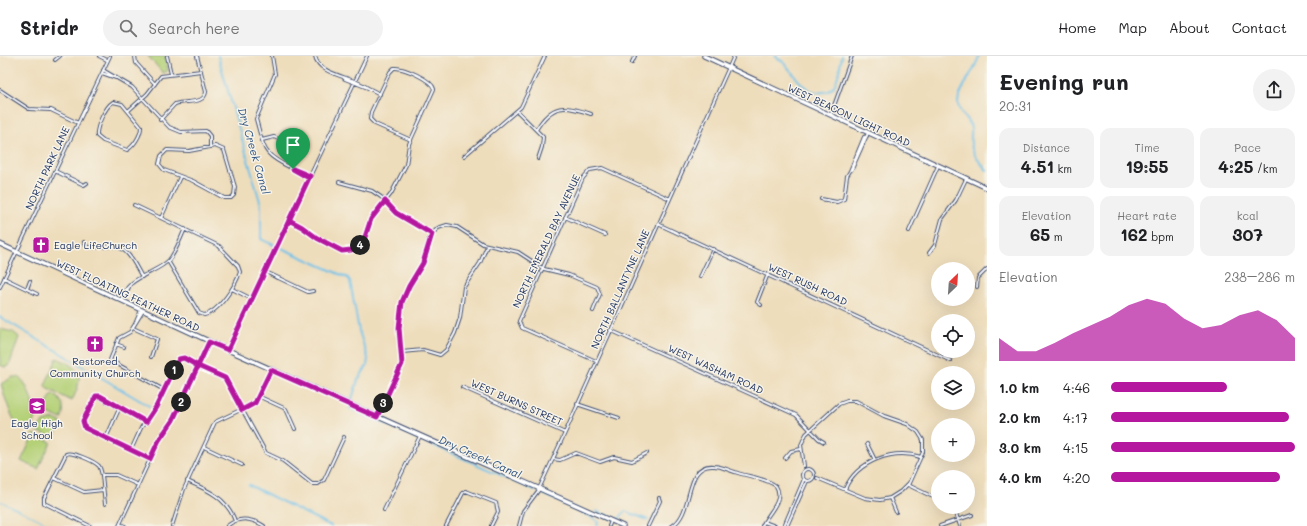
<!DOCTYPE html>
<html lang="en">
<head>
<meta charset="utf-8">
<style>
	body { margin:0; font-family:Mali,sans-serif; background:#f2f2f2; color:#202124; height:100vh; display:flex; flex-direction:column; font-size:15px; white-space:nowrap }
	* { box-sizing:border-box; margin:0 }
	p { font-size:13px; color:#757577 }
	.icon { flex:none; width:22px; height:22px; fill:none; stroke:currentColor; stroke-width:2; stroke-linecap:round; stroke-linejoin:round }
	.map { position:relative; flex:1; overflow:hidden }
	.side { display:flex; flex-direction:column; background:#fff; width:320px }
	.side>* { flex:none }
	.needle { width:26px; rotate:25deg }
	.fabs { position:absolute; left:931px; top:206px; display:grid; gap:8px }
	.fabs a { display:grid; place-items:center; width:44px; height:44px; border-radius:50%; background:#fff; box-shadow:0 4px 16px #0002; font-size:20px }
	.pin { position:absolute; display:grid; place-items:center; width:34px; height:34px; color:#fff; margin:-41px -17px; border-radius:50% 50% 50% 0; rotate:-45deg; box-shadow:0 0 4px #0007 }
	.pin .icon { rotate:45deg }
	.km { position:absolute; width:20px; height:20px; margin:-10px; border-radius:50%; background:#222; color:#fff; font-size:11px; line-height:20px; text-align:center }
	.round { display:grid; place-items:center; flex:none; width:42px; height:42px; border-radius:21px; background:#f2f2f2 }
	.head { display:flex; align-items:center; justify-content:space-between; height:68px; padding:0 12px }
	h1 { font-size:22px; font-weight:700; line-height:30px }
	.metrics { display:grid; grid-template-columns:repeat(3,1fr); gap:6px; height:68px; padding:4px 12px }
	.metrics div { display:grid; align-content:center; border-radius:10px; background:#f2f2f2; text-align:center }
	.metrics b { font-size:17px; font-weight:700 }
	.metrics small { font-size:11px; font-weight:400 }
	.metrics p { font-size:11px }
	.chart { height:112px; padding:8px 12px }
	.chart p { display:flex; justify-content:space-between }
	.chart svg { width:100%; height:72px; margin-top:4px; fill:#b5179e; opacity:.7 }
	ul { padding:0 12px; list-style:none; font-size:13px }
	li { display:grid; grid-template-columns:64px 48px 1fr; align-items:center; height:30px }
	li i { height:10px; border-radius:5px; background:#b5179e }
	header { display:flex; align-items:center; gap:24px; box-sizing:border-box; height:56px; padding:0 20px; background:#fff; border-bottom:1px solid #e0e0e0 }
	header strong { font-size:19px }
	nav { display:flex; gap:22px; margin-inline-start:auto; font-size:14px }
	.search { width:280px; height:36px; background:#f2f2f2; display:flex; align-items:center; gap:10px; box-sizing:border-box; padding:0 14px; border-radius:22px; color:#757577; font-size:15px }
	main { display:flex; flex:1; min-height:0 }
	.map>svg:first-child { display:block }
</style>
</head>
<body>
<header>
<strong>Stridr</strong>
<div class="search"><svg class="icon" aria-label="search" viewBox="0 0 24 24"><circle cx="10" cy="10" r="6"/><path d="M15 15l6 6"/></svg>Search here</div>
<nav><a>Home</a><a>Map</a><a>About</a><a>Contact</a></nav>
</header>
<main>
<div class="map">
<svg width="987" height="470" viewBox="0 0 987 470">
	<rect width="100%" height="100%" fill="#f7f3e8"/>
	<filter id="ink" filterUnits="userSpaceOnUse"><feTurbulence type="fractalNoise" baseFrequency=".025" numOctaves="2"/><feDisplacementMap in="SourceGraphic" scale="8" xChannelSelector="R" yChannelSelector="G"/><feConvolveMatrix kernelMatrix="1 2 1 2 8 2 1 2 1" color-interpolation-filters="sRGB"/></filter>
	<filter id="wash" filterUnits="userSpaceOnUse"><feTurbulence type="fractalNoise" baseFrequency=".012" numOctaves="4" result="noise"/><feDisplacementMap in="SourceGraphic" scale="16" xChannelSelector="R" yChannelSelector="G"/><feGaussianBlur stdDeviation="0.9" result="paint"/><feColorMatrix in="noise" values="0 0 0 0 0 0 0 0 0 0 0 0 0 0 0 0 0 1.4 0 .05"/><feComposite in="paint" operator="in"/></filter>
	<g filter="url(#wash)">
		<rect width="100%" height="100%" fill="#edb"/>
		<path fill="#b5d178" stroke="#68806b" d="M148 0H165L168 15 163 17Z
			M0 273 13 276 19 281 9 310 5 311 0 309Z
			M57 302C83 313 83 321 72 345L46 332 45 329Z
			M13 321C17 321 19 321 22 324 28 329 37 358 34 365 16 391 5 339 1 328Z
			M52 338C63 343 66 353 61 363L44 355Z
			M54 363 61 366 54 382 36 375 43 366Z
			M34 378 51 386 38 413 21 405Z"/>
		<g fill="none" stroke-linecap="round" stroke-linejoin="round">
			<path stroke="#6cc0e8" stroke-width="1" d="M0 445 53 470"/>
			<path stroke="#6cc0e8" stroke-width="2" d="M218 0 261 149V183L274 189
				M775 0C793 9 800 40 824 36 828 36 832 33 834 30 839 22 840 9 842 0
				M979 0C976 13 957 36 958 48 959 59 969 62 971 72 972 77 970 83 971 88 972 98 980 107 987 114
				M279 191 348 222 350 225 359 275 368 302 367 310 358 324 351 346
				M0 261 149 350
				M350 351V352L417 382
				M419 383 535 434
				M249 429 331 470
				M540 436 592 461 598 466 597 470
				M596 455 615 463H619L625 455 648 464"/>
		</g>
	</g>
	<g filter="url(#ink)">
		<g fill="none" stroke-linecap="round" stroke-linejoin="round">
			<g stroke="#3b496c" stroke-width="4">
				<path id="minor" d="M99 0 107 4
					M135 0 136 7 155 28
					M167 0 171 18
					M272 0 275 18 256 63C265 95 262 98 293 113
					M315 0C319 20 353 20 368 32L345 23 343 21
					M55 4 60 0
					M632 6 635 0
					M103 14 132 31 169 71 181 76 206 75 210 80V91
					M102 17 116 22
					M368 32 380 38
					M0 34 29 53 51 54 78 67
					M113 46 122 48 141 71C141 79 134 90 127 94L103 85 97 80C96 71 105 51 113 46Z
					M128 55 147 38 161 20 201 15
					M517 55 543 81 542 91 538 103
					M831 58 852 0
					M160 64 175 48C186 44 204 49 206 36L197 0
					M536 74C552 47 565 49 591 58
					M867 80 864 81 850 115 852 113 868 77
					M262 84 274 81 296 91
					M296.5 92a2.5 2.5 0 1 1 5 0a2.5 2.5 0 1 1-5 0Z
					M215 90 224 94 235 131 234 139 231 142H224L193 125 164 114 159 108 161 100 167 94 189 95Z
					M464 100 521 51 545 0
					M55 115 84 129 87 127
					M309 122 293 113 310 119
					M339 126 372 135 381 141 396 157 432 178
					M821 143 837 146 844 143 847 120 850 115
					M134 149 219 190 238 210 240 216C236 229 218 257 204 259L199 257 168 205
					M565 161 605 179
					M161 162 180 121
					M289 164 302 171 317 182 343 195 351 194 359 190 365 181 371 163 391 138 406 109 409 88 434 33C432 24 403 11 394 12L390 16 371 56 370 63 375 68 411 84
					M658 168 951 305
					M909 175 938 110
					M84 186 87 191C96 192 104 190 113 190 128 191 135 209 142 221
					M929 197 935 189 942 163 956 144 966 123
					M700 221 713 193
					M4 222 37 238
					M277 222 268 217 308 236 313 235
					M0 231 110 0
					M129 231 122 245C124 221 156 218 169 204 176 196 180 183 185 173
					M977 231 978 222 987 213
					M27 233 30 225
					M232 233 252 243
					M761 249 757 246 768 218
					M141 254 135 268 143 255
					M135 268 130 276 119 282 110 304 164 334
					M133 272 157 283 151 301
					M610 274 796 359 819 383 824 386
					M116 288 124 291
					M228 293 367 0
					M402 296 423 294 440 299 446 294 455 277 460 262 464 231 480 207 487 190
					M596 305 522 272 519 265 583 122 590 114 602 112 670 143
					M462 331 565 377
					M258 340 286 353 295 373
					M577 348 619 362
					M378 360 402 308 399 272 404 241 423 207 430 180 438 172 447 169 457 171 483 188 518 196 544 213 569 219 597 231 600 238 593 255
					M146 366 97 340 94 342 83 366 86 373 150 403
					M106 382 120 351
					M867 388 875 404
					M204 391 242 409
					M131 394 141 372 156 351 178 304 182 302 226 324 266 397 283 405 312 428H318L324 424 344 381
					M785 402 791 395 801 393
					M553 403 560 404 576 397 600 406 614 401 632 405 647 397
					M804 410 801 389 806 378 839 348 847 345H856L884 360 907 368 918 376 923 384V396L909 427 901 435 890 442 880 444 865 442 817 422
					M802 419a6 6 0 1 1 12 0a6 6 0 1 1-12 0Z
					M102 419 105 448
					M54 422 84 436 103 434
					M187 425C208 434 227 442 235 465
					M908 429 931 440 938 441
					M845 433C857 405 893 392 921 401
					M890 442 896 456
					M954 451 960 470
					M384 454 420 380
					M764 466 775 470
					M120 468 125 470
					M90 470 44 447V442L66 398C71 395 94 405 99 410 101 413 101 416 102 419H116L138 429
					M119 470 159 384 173 364 209 286
					M172 470 184 433 215 366 255 347 271 314
					M227 470C239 460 251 462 264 470
					M446 470 463 437 466 435 496 447 498 456 491 470
					M519 470 523 455 538 435 565 377 734 0
					M609 470 611 465
					M648 470 660 445 659 442
					M672 470C695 457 683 407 714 410 721 410 728 414 735 416 748 421 764 421 776 430 785 444 767 458 762 470
					M784 470 804 423
					M787 470 807 425
					M940 470 972 459"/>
			</g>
			<g stroke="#3b496c" stroke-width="5.5">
				<path id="major" d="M704 0 987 132
					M0 188 228 294 623 470"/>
			</g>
			<use href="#minor" stroke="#fff" stroke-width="2"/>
			<use href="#major" stroke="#fff" stroke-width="3.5"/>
		</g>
	</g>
	<g fill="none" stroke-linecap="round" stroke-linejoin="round" filter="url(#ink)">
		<g stroke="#fff" stroke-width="8">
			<path id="route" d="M293 113 309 122 228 294 209 286 198 310 184 302 179 303 156 351 146 366 100 340H96L83 365 85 372 150 403 159 384 173 364 198 310 225 322 242 354 255 347 271 314 377 361 402 308 399 272 402 246 409 230 423 207 432 178 396 157 385 145 371 163 364 184 357 191 351 194 342 195 317 182 302 171 289 164 309 122 310 120 293 113"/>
		</g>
		<use href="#route" stroke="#b5179e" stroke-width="5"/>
	</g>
	<defs>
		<g id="church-square" transform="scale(0.9)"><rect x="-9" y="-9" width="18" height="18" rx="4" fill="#b5179e" stroke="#f7f3e8"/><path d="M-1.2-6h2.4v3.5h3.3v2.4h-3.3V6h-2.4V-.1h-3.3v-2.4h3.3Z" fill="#fff"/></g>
		<g id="school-square" transform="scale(0.9)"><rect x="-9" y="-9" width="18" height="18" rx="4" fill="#b5179e" stroke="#f7f3e8"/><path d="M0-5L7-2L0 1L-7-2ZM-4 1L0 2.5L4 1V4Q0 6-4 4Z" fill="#fff"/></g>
	</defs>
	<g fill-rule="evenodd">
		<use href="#church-square" x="41" y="189"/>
		<use href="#church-square" x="95" y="288"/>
		<use href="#school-square" x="37" y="350"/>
	</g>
	<g text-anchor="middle" stroke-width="3" stroke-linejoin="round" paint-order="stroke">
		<g font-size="10" fill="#1b2f5e" stroke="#f7f3e8">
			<text transform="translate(849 59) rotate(25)" y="4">WEST BEACON LIGHT ROAD</text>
			<text transform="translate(47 112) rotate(-65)" y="4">NORTH PARK LANE</text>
			<text transform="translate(546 185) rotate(-65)" y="4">NORTH EMERALD BAY AVENUE</text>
			<text transform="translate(808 228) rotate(25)" y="4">WEST RUSH ROAD</text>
			<text transform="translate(620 233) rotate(-66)" y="4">NORTH BALLANTYNE LANE</text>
			<text transform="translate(128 239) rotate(25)" y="4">WEST FLOATING FEATHER ROAD</text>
			<text transform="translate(716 313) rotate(25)" y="4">WEST WASHAM ROAD</text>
			<text transform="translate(517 346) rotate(24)" y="4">WEST BURNS STREET</text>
		</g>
		<g font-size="10" fill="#1b2f5e" stroke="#f7f3e8">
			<text x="54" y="193" text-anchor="start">Eagle LifeChurch</text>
			<text x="95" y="309">Restored<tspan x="95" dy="12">Community Church</tspan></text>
			<text x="37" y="371">Eagle High<tspan x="37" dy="12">School</tspan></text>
		</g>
		<g font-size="11" font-style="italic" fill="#2f5380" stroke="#f7f3e8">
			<text transform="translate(254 95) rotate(74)" y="4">Dry Creek Canal</text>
			<text transform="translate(480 401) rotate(24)" y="4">Dry Creek Canal</text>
		</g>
	</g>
</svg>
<div class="fabs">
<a><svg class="needle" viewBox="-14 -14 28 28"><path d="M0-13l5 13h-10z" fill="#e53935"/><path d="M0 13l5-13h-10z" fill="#757577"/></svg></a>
<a><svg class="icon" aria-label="locate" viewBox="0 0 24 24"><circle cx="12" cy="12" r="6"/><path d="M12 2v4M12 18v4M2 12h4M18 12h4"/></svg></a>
<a><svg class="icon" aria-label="layers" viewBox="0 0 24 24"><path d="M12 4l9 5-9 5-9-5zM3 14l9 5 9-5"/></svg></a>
<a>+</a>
<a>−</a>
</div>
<div class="pin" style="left:293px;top:113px;background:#1e9e55"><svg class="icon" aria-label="arrive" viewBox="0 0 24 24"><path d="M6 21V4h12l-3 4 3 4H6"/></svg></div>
<b class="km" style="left:174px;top:314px">1</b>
<b class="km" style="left:181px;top:346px">2</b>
<b class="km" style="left:383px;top:347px">3</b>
<b class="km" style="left:360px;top:189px">4</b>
</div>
<section class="side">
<div class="head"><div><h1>Evening run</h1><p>20:31</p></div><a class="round"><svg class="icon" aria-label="share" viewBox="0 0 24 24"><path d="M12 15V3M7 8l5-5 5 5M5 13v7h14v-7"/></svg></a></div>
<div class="metrics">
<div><p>Distance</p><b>4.51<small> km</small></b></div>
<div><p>Time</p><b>19:55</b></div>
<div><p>Pace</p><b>4:25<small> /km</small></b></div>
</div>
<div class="metrics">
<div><p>Elevation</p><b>65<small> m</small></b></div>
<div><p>Heart rate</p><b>162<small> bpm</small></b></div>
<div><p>kcal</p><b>307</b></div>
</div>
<div class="chart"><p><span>Elevation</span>238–286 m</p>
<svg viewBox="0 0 160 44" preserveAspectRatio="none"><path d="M0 44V30L10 38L20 38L30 33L40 27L50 22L60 17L70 10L80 6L90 9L100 18L110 24L120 22L130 16L140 13L150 19L160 30V44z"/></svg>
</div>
<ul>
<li><b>1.0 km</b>4:46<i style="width:63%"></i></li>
<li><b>2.0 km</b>4:17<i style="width:97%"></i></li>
<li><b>3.0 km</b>4:15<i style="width:100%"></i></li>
<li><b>4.0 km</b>4:20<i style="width:92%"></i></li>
</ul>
</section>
</main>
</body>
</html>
